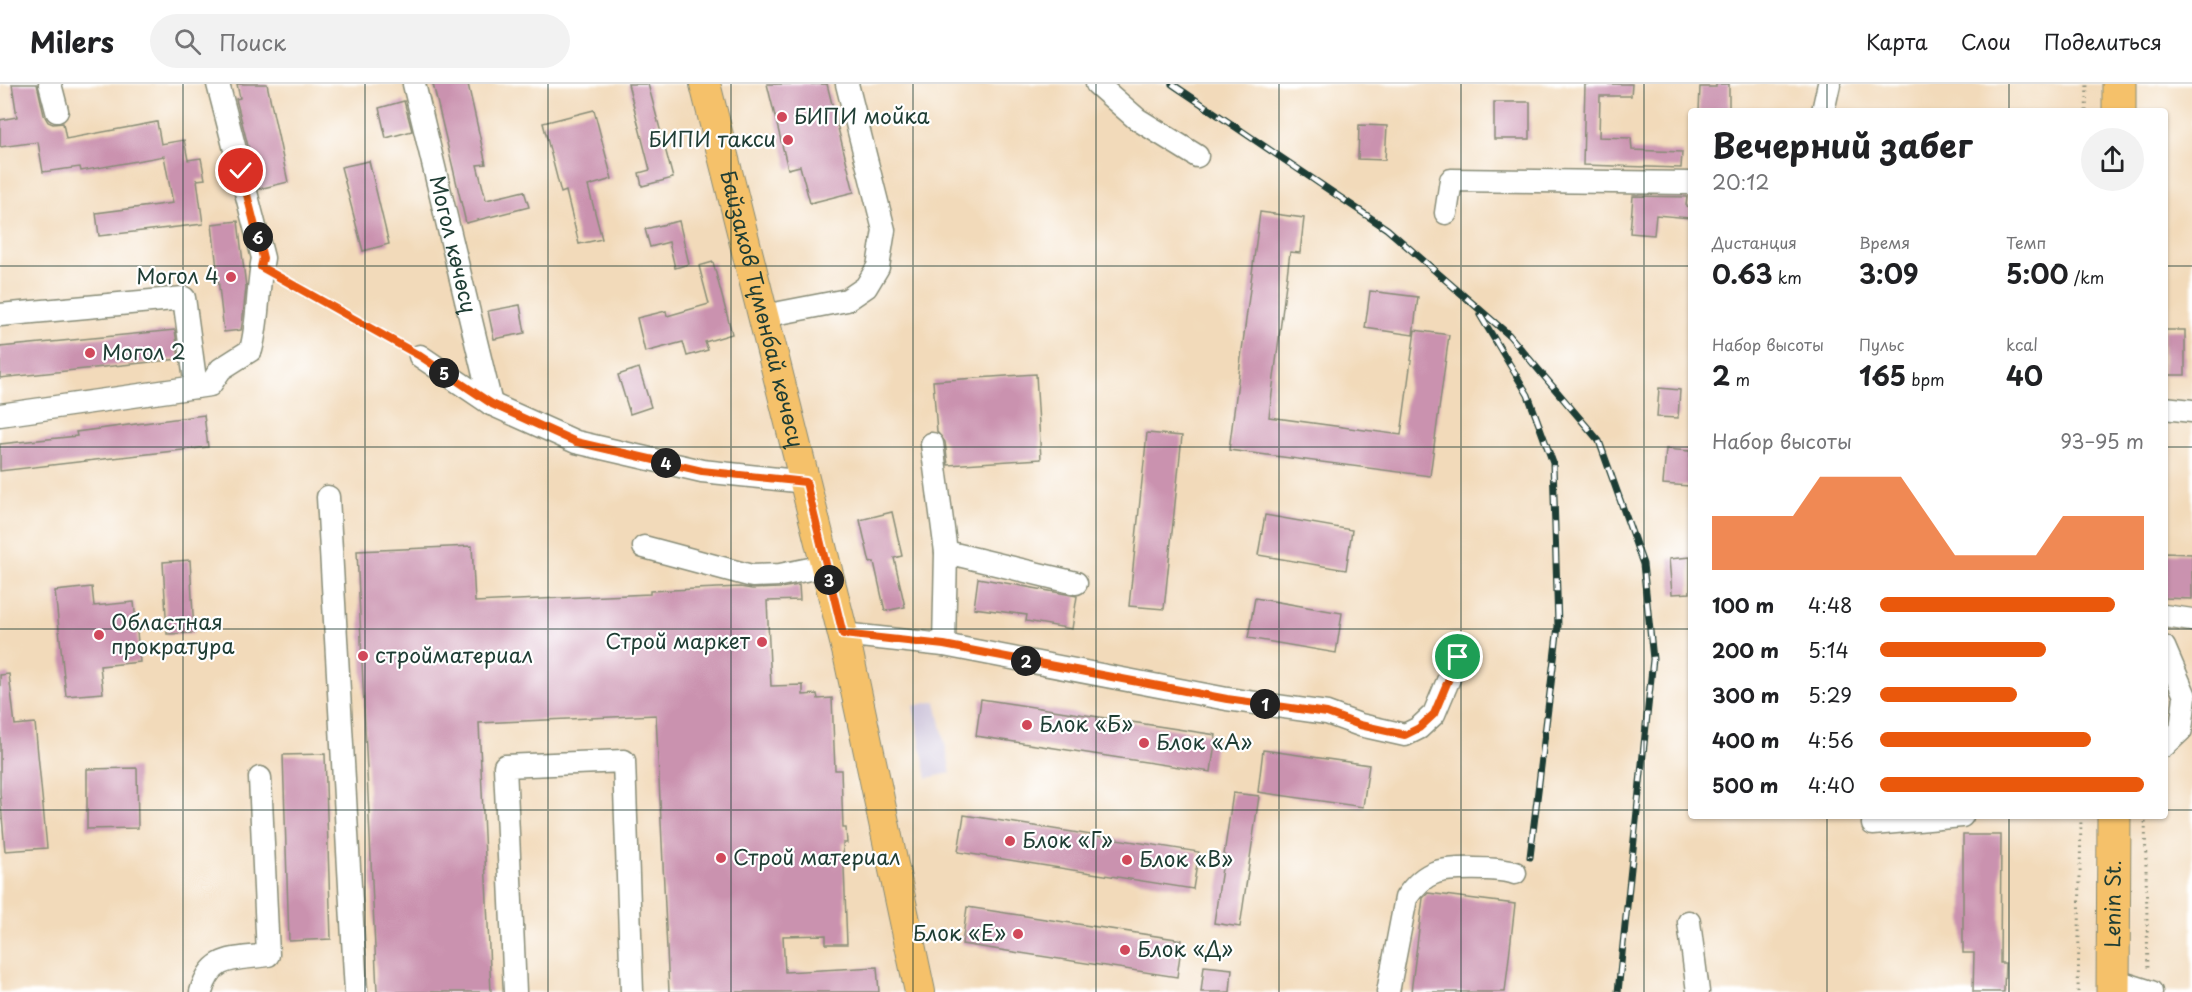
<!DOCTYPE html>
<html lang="ru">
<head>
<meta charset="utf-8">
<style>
	body { margin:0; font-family:"Playpen Sans",sans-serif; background:#f2f2f2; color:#202124; height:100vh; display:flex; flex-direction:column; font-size:22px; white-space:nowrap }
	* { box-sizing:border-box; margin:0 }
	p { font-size:20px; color:#757577 }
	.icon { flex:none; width:33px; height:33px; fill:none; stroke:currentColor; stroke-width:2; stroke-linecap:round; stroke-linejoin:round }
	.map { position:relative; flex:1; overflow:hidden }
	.side { position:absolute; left:1688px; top:24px; width:480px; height:711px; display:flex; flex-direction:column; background:#fff; border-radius:6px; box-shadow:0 2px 4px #0004 }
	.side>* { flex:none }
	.pin { position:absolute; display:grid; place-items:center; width:51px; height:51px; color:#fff; margin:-26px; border:3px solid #fff; border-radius:50%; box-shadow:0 2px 6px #0007 }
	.km { position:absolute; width:30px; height:30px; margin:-15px; border-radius:50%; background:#222; color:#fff; font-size:16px; line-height:30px; text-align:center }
	.round { display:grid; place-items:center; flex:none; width:63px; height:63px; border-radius:32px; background:#f2f2f2 }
	.head { display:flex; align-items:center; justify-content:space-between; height:102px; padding:0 24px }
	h1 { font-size:33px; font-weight:700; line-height:45px }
	.metrics { display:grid; grid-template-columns:repeat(3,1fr); gap:9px; height:102px; padding:6px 24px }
	.metrics div { display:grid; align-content:center }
	.metrics b { font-size:26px; font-weight:700 }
	.metrics small { font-size:16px; font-weight:400 }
	.metrics p { font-size:16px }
	.chart { height:168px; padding:12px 24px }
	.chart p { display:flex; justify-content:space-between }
	.chart svg { width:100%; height:108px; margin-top:6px; fill:#ea580c; opacity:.7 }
	ul { padding:0 24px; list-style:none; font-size:20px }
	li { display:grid; grid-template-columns:96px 72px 1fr; align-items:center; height:45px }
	li i { height:15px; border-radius:8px; background:#ea580c }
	header { display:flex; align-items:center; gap:36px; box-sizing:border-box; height:84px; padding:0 30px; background:#fff; border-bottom:2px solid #e0e0e0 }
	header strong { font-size:28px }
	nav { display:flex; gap:33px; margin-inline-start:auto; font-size:21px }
	.search { width:420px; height:54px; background:#f2f2f2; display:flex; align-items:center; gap:15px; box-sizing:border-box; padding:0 21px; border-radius:33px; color:#757577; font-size:22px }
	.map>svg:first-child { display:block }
</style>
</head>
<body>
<header>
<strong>Milers</strong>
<div class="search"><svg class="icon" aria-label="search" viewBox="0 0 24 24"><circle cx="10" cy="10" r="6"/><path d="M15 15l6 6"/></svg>Поиск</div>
<nav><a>Карта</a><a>Слои</a><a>Поделиться</a></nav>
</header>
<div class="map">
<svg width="2192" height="908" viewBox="0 0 2192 908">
	<rect width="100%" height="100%" fill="#fff"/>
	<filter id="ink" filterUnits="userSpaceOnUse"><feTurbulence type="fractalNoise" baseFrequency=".0167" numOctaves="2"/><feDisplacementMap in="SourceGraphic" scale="12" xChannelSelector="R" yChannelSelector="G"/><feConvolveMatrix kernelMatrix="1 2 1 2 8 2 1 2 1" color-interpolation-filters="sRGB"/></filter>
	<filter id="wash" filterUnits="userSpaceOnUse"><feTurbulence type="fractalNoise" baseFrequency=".008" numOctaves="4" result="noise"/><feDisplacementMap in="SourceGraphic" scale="24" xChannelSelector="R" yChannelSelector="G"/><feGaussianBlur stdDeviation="1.35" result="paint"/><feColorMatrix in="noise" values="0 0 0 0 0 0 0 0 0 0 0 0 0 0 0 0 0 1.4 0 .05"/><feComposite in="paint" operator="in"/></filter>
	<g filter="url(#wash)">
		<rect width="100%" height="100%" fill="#f2daba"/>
		<path fill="#c9bfd7" d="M936 617 951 689 927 694 913 622Z"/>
		<g id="blocks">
			<path fill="#ca92af" d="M12 0H37L44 31 48 38 53 40 63 39 66 55 157 38 161 60 184 56 188 76 201 74 205 95 197 96 203 140 99 152 96 129 173 119 164 72 81 87 80 83 43 88 38 58 0 63V36L17 33Z
				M237 0H267L288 98 259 105 236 15 240 14Z
				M433 0H468L486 80 477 81 486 116 524 107 529 123 466 139Z
				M628 0H648L673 94 642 102 639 89 650 86Z
				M767 0H827L854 108 810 119 800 82 788 85Z
				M1585 0H1632L1631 12H1600L1599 53 1631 54 1632 66 1682 68 1681 84 1583 81Z
				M1716 0H1729V27H1699L1700 3H1716Z
				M404 17 412 47 386 54 379 24Z
				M1494 18H1530V55H1494Z
				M594 26 612 95 588 102 602 155 579 160 566 107 561 109 543 39Z
				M1359 41 1387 42 1385 76 1358 75Z
				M369 77 389 160 363 167 341 83Z
				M1633 112 1687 113 1686 122 1690 123V134L1656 131 1654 151 1630 149Z
				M1260 128 1304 134 1300 169 1290 168 1269 333 1401 351 1415 246 1449 251 1430 392 1229 366Z
				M238 137 246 203 242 241 241 246 224 248 212 140Z
				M679 137 689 180 675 184 669 158 650 163 645 145Z
				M713 178 732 250 705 258 708 266 687 272 683 258 645 268 637 234 666 227 667 232 709 220 699 182Z
				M1370 207 1418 213 1413 251 1365 244Z
				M520 221 525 249 494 255 488 227Z
				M175 246 179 275 0 294V263Z
				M2164 246H2185V291H2164Z
				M639 284 651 323 630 330 618 291Z
				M1036 290 1041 375 948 381 945 358 937 348 933 297Z
				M1659 304 1680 306 1678 334 1657 333Z
				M204 331 208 363 0 387V360L77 352 76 348Z
				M1147 349 1182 352 1164 525 1129 522Z
				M1666 365 1690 367 1689 402 1663 400Z
				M892 428 902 472 894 474 905 523 885 527 874 478 870 479 860 436Z
				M1265 431 1352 446 1346 486 1258 471Z
				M472 462 475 518 650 510V507L740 503 752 505 780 504 799 501 800 516 767 517 771 602 803 601V611L817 610 818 615 832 614 835 686H841L843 744H846L847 759H843L847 860H826V851L783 852 785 888 877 883 879 908H669L656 631 479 639 491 908H377L357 467Z
				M2164 469 2192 470V515L2164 514Z
				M1690 473V509L1672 510 1669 475Z
				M190 476 194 549 167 550 163 478Z
				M978 494 1077 512 1072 545 1026 537 1027 531 974 524Z
				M92 503 94 522 134 518 140 578 100 582 103 609 66 612 55 507Z
				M1255 514 1342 529 1336 569 1248 554Z
				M9 590 15 641 35 639 47 764 5 767 0 709V591Z
				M981 615 1216 651 1211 688 976 652Z
				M1263 666 1369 681 1363 723 1258 708Z
				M325 670 331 855 289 857 283 671Z
				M137 684 138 744 87 745V685Z
				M1233 709 1259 712 1240 843 1214 839Z
				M964 731 1199 768 1193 805 958 768Z
				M1963 751H2001L2000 879H2005L2004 908H1973L1974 869H1963Z
				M1428 809 1515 820 1505 908H1411L1423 814Z
				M967 823 1182 856 1177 893 962 860Z
				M1204 882 1232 885 1230 908H1201Z"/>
		</g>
	</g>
	<g filter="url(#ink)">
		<use href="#blocks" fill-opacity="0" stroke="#888c77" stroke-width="1.5"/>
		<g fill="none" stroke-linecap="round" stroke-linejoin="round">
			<g stroke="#888c77" stroke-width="25">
				<g id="minor">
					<path d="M50 0 57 27"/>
					<path id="s1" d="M414 0 491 320"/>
					<path d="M1097 0 1137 35 1197 72"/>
					<path d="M1823 27 1829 0"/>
					<path d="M1446 129 1451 96 1690 99"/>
					<path d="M0 231 184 214 196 303"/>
					<path d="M764 232 847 216 866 203 878 183 884 146 847 0"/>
					<path d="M420 272 491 320 576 358 702 387 806 398"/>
					<path d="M2164 324 2192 327"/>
					<path d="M0 331 210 301 221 285 251 266C259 236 257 205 263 174L218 0"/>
					<path d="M932 360 946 468 944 561"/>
					<path d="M328 413 356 908"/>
					<path d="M644 463 752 492 780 491 825 482"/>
					<path d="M946 468 1076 499"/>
					<path d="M2164 532 2192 536"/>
					<path d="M842 550 944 561 1227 615 1327 629 1360 641 1405 651 1419 644 1434 630 1458 573"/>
					<path d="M2164 563 2185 612 2181 646 2164 662"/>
					<path d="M1873 740 1962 732"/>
					<path d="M1689 838 1698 908"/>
					<path d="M2113 896 2151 908"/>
					<path d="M201 908C212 870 233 876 268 871L260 694"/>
					<path d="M515 908 505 682 624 677 632 908"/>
					<path d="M1388 908 1406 814C1413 804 1422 793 1434 789 1449 783 1499 784 1515 789"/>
				</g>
			</g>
			<g stroke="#888c77" stroke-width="32">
				<g id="major">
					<path id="s2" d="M705 0 849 574 920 908"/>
				</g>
			</g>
			<g stroke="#888c77" stroke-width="35">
				<g id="highway">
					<path d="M2119 27V0"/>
					<path id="s3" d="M2113 908 2114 732"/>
				</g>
			</g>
			<path stroke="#888c77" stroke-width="3" stroke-dasharray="1.5 4.5" stroke-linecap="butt" d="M2086 27 2087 0
				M280 194 405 264
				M2145 732 2148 888
				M2078 908 2081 732"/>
			<use href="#minor" stroke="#fff" stroke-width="22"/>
			<use href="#major" stroke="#f5c16b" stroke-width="30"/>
			<use href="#highway" stroke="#f5c16b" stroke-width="33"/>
			<g stroke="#1f3d34" stroke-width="7">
				<path id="rail" d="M1172 0 1387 145 1509 251 1599 357 1643 480 1653 575 1618 908
					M1480 231 1528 311 1553 379 1558 542 1530 773"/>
			</g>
			<use href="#rail" stroke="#fff" stroke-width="4.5" stroke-dasharray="14" stroke-linecap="butt"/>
		</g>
	</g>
	<g fill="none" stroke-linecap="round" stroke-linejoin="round" filter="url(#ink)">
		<g stroke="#fff" stroke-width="12">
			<path id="route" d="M241 87 263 174 261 183 420 272 492 320 576 358 702 387 806 398 843 550 944 561 1227 615 1327 629 1360 641 1405 651 1419 644 1434 630 1458 573"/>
		</g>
		<use href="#route" stroke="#ea580c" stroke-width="8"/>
	</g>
	<path fill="none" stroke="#1f3d34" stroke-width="1.5" stroke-opacity="0.55" d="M183 0V908M365 0V908M548 0V908M731 0V908M913 0V908M1096 0V908M1279 0V908M1461 0V908M1644 0V908M1827 0V27M2009 0V27M0 182H1690M2164 182H2192M0 363H1690M2164 363H2192M0 545H1690M2164 545H2192M0 726H1690M2164 726H2192M1827 732V908M2009 732V908"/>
	<g fill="#d1495b" stroke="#fff" stroke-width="2">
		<circle cx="782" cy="33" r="6"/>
		<circle cx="788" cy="56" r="6"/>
		<circle cx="231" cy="193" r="6"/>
		<circle cx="90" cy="269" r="6"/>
		<circle cx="99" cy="551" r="6"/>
		<circle cx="762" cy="558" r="6"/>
		<circle cx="363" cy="572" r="6"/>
		<circle cx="1027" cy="641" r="6"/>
		<circle cx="1144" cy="659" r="6"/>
		<circle cx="1010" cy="757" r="6"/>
		<circle cx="721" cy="774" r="6"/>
		<circle cx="1127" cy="776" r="6"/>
		<circle cx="1018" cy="850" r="6"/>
		<circle cx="1125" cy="866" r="6"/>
	</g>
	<g text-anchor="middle" stroke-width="4.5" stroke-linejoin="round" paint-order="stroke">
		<g font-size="21" fill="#1f3d34" stroke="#fff" text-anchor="start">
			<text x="794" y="40">БИПИ мойка</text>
			<text x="776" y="63" text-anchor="end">БИПИ такси</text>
			<text x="219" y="200" text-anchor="end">Могол 4</text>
			<text x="102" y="276">Могол 2</text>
			<text x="111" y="546">Областная<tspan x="111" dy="24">прократура</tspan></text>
			<text x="750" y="565" text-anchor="end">Строй маркет</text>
			<text x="375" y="579">стройматериал</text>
			<text x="1039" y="648">Блок «Б»</text>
			<text x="1156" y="666">Блок «А»</text>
			<text x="1022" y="764">Блок «Г»</text>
			<text x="733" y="781">Строй материал</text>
			<text x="1139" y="783">Блок «В»</text>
			<text x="1006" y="857" text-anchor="end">Блок «Е»</text>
			<text x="1137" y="873">Блок «Д»</text>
		</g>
		<g font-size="21" fill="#1f3d34" stroke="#fff">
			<text dy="7" stroke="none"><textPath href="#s1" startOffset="165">Могол көчөсү</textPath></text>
			<text dy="7" stroke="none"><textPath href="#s2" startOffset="232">Байзаков Түмөнбай көчөсү</textPath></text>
			<text dy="7" stroke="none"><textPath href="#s3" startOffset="88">Lenin St.</textPath></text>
		</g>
	</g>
</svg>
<div class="pin" style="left:1458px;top:573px;background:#1e9e55"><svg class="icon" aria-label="arrive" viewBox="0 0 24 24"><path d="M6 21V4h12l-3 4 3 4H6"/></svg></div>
<div class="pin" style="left:241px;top:87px;background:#d93025"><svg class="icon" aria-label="check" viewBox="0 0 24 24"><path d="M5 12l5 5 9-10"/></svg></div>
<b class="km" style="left:1265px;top:620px">1</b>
<b class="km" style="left:1026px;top:577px">2</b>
<b class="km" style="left:829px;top:496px">3</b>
<b class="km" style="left:666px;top:379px">4</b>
<b class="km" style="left:444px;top:289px">5</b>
<b class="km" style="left:258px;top:153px">6</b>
<section class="side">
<div class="head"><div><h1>Вечерний забег</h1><p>20:12</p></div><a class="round"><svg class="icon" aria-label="share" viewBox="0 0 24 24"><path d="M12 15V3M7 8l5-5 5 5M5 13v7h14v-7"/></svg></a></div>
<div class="metrics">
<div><p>Дистанция</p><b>0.63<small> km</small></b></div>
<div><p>Время</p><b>3:09</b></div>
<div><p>Темп</p><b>5:00<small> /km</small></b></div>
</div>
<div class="metrics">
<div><p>Набор высоты</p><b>2<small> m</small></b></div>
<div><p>Пульс</p><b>165<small> bpm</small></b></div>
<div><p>kcal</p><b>40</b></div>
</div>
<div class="chart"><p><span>Набор высоты</span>93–95 m</p>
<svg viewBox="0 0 160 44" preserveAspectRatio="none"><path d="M0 44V22L10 22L20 22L30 22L40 6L50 6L60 6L70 6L80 22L90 38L100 38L110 38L120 38L130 22L140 22L150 22L160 22V44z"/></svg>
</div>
<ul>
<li><b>100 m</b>4:48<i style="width:89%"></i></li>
<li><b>200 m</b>5:14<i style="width:63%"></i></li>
<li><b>300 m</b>5:29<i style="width:52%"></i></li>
<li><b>400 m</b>4:56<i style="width:80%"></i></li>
<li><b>500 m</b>4:40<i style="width:100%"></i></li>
</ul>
</section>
</div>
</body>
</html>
